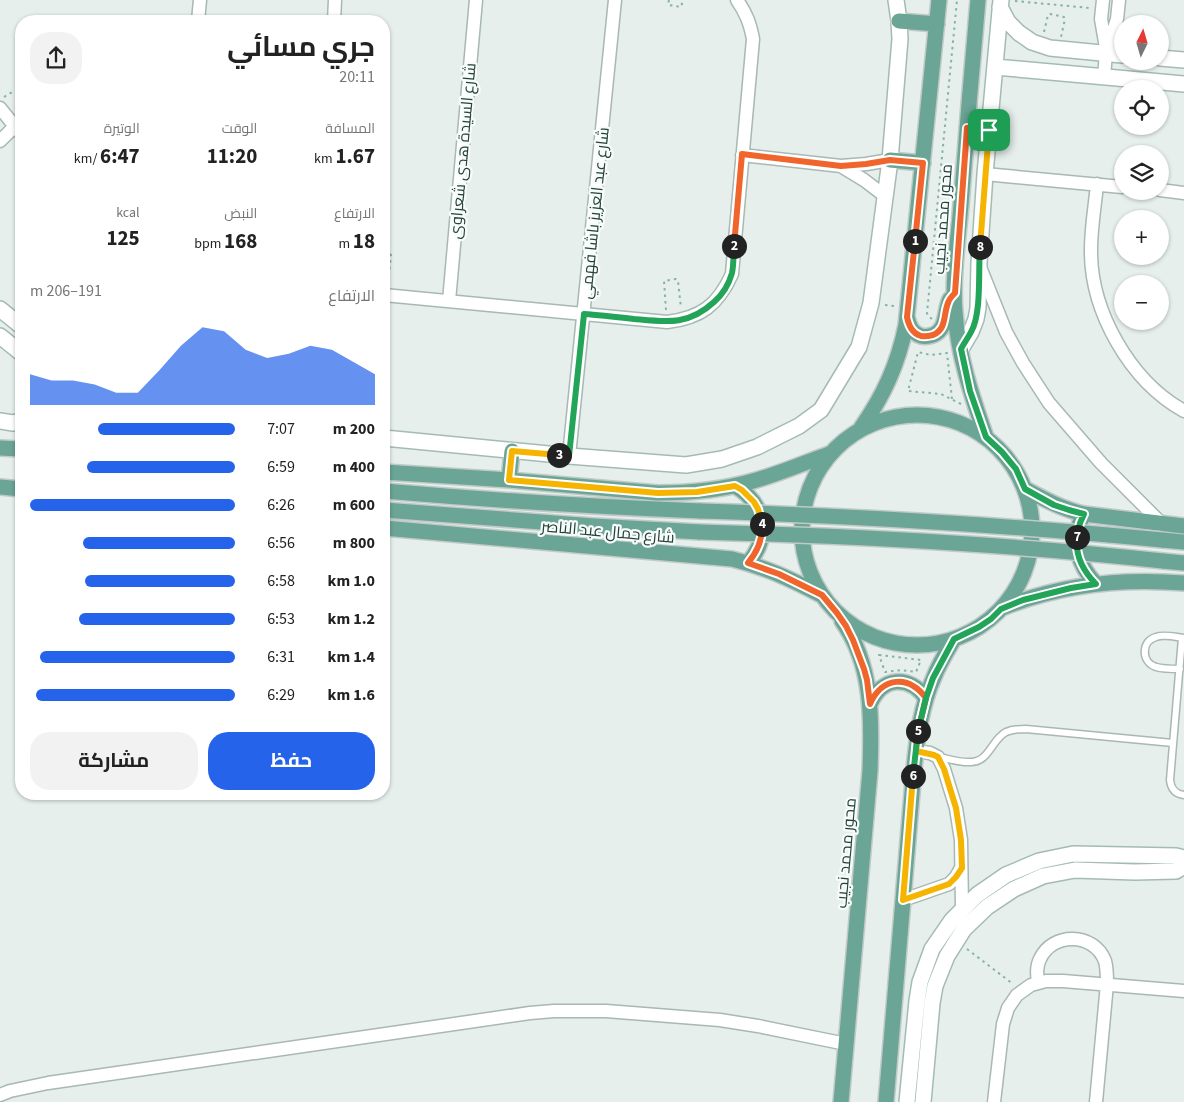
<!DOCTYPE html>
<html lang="ar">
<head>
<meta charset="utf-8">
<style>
	body { margin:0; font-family:"Source Sans 3",Cairo,sans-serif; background:#f2f2f2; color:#222; direction:rtl; height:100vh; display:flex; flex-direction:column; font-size:19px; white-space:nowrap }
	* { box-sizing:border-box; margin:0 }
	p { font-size:16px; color:#767676 }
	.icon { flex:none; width:28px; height:28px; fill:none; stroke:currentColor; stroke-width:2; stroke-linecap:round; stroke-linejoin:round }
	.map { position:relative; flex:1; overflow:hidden; direction:ltr }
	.side { position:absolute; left:15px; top:15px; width:375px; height:785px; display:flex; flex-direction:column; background:#fff; border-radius:20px; box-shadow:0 1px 4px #0004; direction:rtl }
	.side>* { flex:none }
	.needle { width:32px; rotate:5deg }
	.fabs { position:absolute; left:1114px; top:15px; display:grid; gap:10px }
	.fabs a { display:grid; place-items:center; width:55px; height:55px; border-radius:50%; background:#fff; box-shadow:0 1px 4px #0004; font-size:25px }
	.pin { position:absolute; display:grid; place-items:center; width:42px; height:42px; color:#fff; margin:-21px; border-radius:10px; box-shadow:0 2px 8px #0006 }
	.km { position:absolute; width:25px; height:25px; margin:-12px; border-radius:50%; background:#222; color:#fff; font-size:14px; line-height:25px; text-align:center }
	.round { display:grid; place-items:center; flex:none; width:52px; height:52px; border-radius:20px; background:#f2f2f2 }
	.summary { display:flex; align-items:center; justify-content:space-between; height:85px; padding:0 15px }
	h1 { font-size:28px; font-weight:700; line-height:38px }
	.metrics { display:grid; grid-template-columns:repeat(3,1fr); gap:8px; height:85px; padding:5px 15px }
	.metrics div { display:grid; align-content:center }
	.metrics b { font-size:21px; font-weight:700 }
	.metrics small { font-size:14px; font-weight:400 }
	.metrics p { font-size:14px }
	.chart { height:140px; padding:10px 15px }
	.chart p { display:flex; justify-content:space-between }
	.chart svg { width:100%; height:90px; margin-top:5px; fill:#2563eb; opacity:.7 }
	.primary-button { display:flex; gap:10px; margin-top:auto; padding:10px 15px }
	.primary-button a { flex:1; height:58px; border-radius:20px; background:#2563eb; color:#fff; font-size:20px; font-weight:700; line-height:58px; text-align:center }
	.primary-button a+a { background:#f2f2f2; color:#222 }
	ul { padding:0 15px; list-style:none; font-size:16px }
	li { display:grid; grid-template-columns:80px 60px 1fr; align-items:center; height:38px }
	li i { height:12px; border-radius:6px; background:#2563eb }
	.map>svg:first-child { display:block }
</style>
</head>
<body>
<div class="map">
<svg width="1184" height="1102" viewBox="0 0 1184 1102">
	<rect width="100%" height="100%" fill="#e6efeb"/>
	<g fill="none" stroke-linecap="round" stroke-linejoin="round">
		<g stroke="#a8b8b2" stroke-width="9">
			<path id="lane" d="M1182 638 1170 780C1171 789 1175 794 1184 795
				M1180 669C1172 669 1163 669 1156 667 1141 662 1141 641 1156 637 1164 634 1176 637 1184 638
				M939 757C949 759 961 763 971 762 989 762 992 739 1006 732 1013 729 1019 729 1026 729L1173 743"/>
		</g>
		<g stroke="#a8b8b2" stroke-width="15">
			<path id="street" d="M1103 0 1101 19 1106 48
				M198 21 200 0
				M334 21 335 0
				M1104 77 1106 53 1117 19 1119 0
				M0 108 21 134
				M0 141 15 126
				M742 155 841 166 866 164 890 160
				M841 166 864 180 885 196
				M985 174 1122 187
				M1097 184C1095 206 1091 228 1091 249 1090 311 1130 381 1184 411
				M1160 190 1184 193
				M980 267 1006 332 1023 363 1049 403 1101 463 1161 523
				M384 295 667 322C701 318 718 305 732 274L753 39C750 23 746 13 737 0
				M449 301 476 0
				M569 456 615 0
				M916 751 930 753 938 757 944 769 956 808 961 840 962 909
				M903 900 949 884 956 877 961 868
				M1038 983C1037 975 1036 967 1040 959 1052 932 1094 932 1105 961 1107 968 1107 977 1107 984L1096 1102
				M0 1095 10 1091 48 1083 530 1013 554 1011H606L720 1020 758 1026 846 1044
				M994 1102 1003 1024 1008 1008 1017 995 1031 985 1046 981H1063L1184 991"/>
		</g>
		<g stroke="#a4bbb3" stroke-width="18">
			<path id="secondary" d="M1000 7 1008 22 1019 33 1032 42 1050 48 1122 55
				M1160 58 1184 60
				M995 67 1184 84
				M0 309 21 326
				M0 336 21 353
				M961 349 971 332 976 319 978 308 979 263 985 174 1001 0
				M0 421 13 423 21 421
				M384 438 569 456 686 465 722 459 757 447 799 426 821 410 859 347 871 303 890 160 900 39 899 21 896 0
				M907 1102 917 1001 920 982 932 949 952 920 977 895 1006 875 1039 861 1073 854 1176 856 1184 858
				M923 1102 932 1003 935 986 947 956 964 929 987 907 1014 889 1043 876 1075 870 1135 872 1176 871 1184 866"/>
		</g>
		<g stroke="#c2cac8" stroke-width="18">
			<path id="primary" d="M978 0C972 68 966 137 961 205 958 240 952 277 955 312 958 355 972 397 986 437
				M899 21 937 24
				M967 128 989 130
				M890 160 923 163
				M907 317C909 326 912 333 921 336 925 337 930 336 933 335 948 329 944 311 950 299
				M802 530a115 115 0 1 1 230 0a115 115 0 1 1-230 0Z
				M861 428C884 395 898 364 906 325L939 0
				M0 448 21 449
				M384 472 509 480 658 493C690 493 722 490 753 481 779 474 804 463 829 454
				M509 480 512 451
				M735 486C765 503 771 537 748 563
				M0 487 21 489
				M1025 489C1044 499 1062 509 1084 514L1184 526
				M384 491C489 500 595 507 701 511
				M384 510 594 526 700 532
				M1081 520C1071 543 1079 566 1096 584
				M384 528 732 559C765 567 791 579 821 595
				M1162 540 1184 542
				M1163 561 1184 563
				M1002 608C1061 584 1121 578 1184 583
				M870 704C882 677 908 674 926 698
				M841 1102 870 771C872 719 873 665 842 621
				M886 1102 914 769C917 738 921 706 934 677 939 664 947 651 954 639"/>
		</g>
		<path stroke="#86b3a5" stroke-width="2" stroke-dasharray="2.5 4" stroke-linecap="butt" d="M669 0 668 4 669 5 681 7 683 0
			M1015 1 1090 8
			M1044 32 1048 15 1050 14 1064 17 1065 19 1061 37
			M4 97 21 87
			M15 109 21 105
			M384 253H389L391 255 388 285
			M885 305 895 306
			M666 310 664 281 676 279 678 281 681 308
			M932 319 928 316 927 313 957 0
			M952 399 947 353 931 355 918 352 908 391 941 394 961 404
			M879 655 921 660 916 672 901 670 885 672Z
			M967 949 1013 984"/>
		<use href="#lane" stroke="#fff" stroke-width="6"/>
		<use href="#street" stroke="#fff" stroke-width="12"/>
		<use href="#secondary" stroke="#fff" stroke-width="15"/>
		<use href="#primary" stroke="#6aa596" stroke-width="15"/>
		<g stroke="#c2cac8" stroke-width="18" stroke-linecap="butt">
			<path id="primary-bridge" d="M701 511C855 516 1008 525 1162 540
				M700 532C855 536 1009 544 1163 561"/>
		</g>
		<use href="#primary-bridge" stroke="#6aa596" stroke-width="15"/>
	</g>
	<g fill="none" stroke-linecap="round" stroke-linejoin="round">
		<g stroke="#fff" stroke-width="10">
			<path id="split-1" d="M915 241 907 317C909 326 912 333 921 336 925 337 929 336 933 335 947 329 943 315 948 303 949 299 952 296 955 293L967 128 989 130"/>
		</g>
		<g stroke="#fff" stroke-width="10">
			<path id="split-2" d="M734 246 742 154 841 166 866 164 890 160 923 163 915 241"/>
		</g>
		<g stroke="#fff" stroke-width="10">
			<path id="split-3" d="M559 455 569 456 584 314C600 315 617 317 634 319 666 322 688 326 714 302 722 295 729 284 732 273 734 264 733 255 734 246"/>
		</g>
		<g stroke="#fff" stroke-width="10">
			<path id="split-4" d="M559 455 512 451 509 480 658 493 697 492 735 486 742 490 754 502 758 509 762 524"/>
		</g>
		<g stroke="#fff" stroke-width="10">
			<path id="split-5" d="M762 524C763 539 758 551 748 563L779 574 822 595 837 613 846 626 853 640 864 669 867 680 870 704C882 677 908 674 926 698L918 731"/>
		</g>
		<g stroke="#fff" stroke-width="10">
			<path id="split-6" d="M913 776 903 900 949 884 956 877 962 868 961 840 956 808 944 769 938 757 934 755 916 751 918 731"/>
		</g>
		<g stroke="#fff" stroke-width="10">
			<path id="split-7" d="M913 776 918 731 926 698 933 678 954 639 979 627 991 619 1001 609 1023 600 1071 588 1096 584C1083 571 1075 556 1077 537"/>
		</g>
		<g stroke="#fff" stroke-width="10">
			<path id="split-8" d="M980 247C978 271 982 313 971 332 968 338 964 343 961 349L970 391 986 437 1002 452 1016 469 1025 489 1054 505 1069 510 1084 514 1080 523 1077 537"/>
		</g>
		<g stroke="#fff" stroke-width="10">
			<path id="split-9" d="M980 247 989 130"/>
		</g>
		<use href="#split-1" stroke="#f0652b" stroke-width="6"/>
		<use href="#split-2" stroke="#f0652b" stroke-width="6"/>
		<use href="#split-3" stroke="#22a559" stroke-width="6"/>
		<use href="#split-4" stroke="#f5b400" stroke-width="6"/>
		<use href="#split-5" stroke="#f0652b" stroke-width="6"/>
		<use href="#split-6" stroke="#f5b400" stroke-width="6"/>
		<use href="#split-7" stroke="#22a559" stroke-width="6"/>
		<use href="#split-8" stroke="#22a559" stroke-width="6"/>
		<use href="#split-9" stroke="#f5b400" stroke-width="6"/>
	</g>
	<g text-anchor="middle" stroke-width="4.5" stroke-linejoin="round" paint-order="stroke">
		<g font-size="16" fill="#24423a" stroke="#f7fbf9">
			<text transform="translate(462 151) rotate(-85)" y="6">شارع السيدة هدى شعراوى</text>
			<text transform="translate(594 213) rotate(-84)" y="6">شارع عبد العزيز باشا فهمي</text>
			<text transform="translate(942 219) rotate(-86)" y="6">محور محمد نجيب</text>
			<text transform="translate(608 531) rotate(5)" y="6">شارع جمال عبد الناصر</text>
			<text transform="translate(845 853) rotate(-85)" y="6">محور محمد نجيب</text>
		</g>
	</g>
</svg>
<div class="fabs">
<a><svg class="needle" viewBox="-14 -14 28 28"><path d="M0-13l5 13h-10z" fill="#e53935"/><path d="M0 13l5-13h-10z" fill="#767676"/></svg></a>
<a><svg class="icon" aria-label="locate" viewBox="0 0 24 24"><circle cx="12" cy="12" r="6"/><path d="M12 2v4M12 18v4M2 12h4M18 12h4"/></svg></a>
<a><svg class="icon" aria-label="layers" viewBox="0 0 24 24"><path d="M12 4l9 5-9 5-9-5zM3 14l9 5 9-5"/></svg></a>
<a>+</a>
<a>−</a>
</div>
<div class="pin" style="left:989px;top:130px;background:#1e9e55"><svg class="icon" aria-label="arrive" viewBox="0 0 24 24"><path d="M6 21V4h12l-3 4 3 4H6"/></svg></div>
<b class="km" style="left:915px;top:241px">1</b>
<b class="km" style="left:734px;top:246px">2</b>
<b class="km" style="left:559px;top:455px">3</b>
<b class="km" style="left:762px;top:524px">4</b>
<b class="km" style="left:918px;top:731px">5</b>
<b class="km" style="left:913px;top:776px">6</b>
<b class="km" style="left:1077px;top:537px">7</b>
<b class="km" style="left:980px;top:247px">8</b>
<section class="side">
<div class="summary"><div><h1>جري مسائي</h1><p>20:11</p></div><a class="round"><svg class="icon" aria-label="share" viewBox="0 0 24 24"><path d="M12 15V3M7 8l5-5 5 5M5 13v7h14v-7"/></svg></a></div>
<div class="metrics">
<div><p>المسافة</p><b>1.67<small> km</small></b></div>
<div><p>الوقت</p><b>11:20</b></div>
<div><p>الوتيرة</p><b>6:47<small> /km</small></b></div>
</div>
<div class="metrics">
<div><p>الارتفاع</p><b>18<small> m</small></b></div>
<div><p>النبض</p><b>168<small> bpm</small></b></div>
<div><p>kcal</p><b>125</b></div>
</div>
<div class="chart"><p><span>الارتفاع</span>191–206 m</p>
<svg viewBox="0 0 160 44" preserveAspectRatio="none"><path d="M0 44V29L10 32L20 32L30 34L40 38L50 38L60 27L70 15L80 6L90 8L100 17L110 21L120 19L130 15L140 17L150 23L160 29V44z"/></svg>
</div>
<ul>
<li><b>200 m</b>7:07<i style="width:67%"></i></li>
<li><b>400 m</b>6:59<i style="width:72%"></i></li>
<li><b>600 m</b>6:26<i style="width:100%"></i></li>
<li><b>800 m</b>6:56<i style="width:74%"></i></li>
<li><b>1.0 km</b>6:58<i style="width:73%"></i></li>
<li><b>1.2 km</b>6:53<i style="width:76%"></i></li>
<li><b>1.4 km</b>6:31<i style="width:95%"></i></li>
<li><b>1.6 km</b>6:29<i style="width:97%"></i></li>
</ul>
<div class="primary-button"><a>حفظ</a><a>مشاركة</a></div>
</section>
</div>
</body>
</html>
